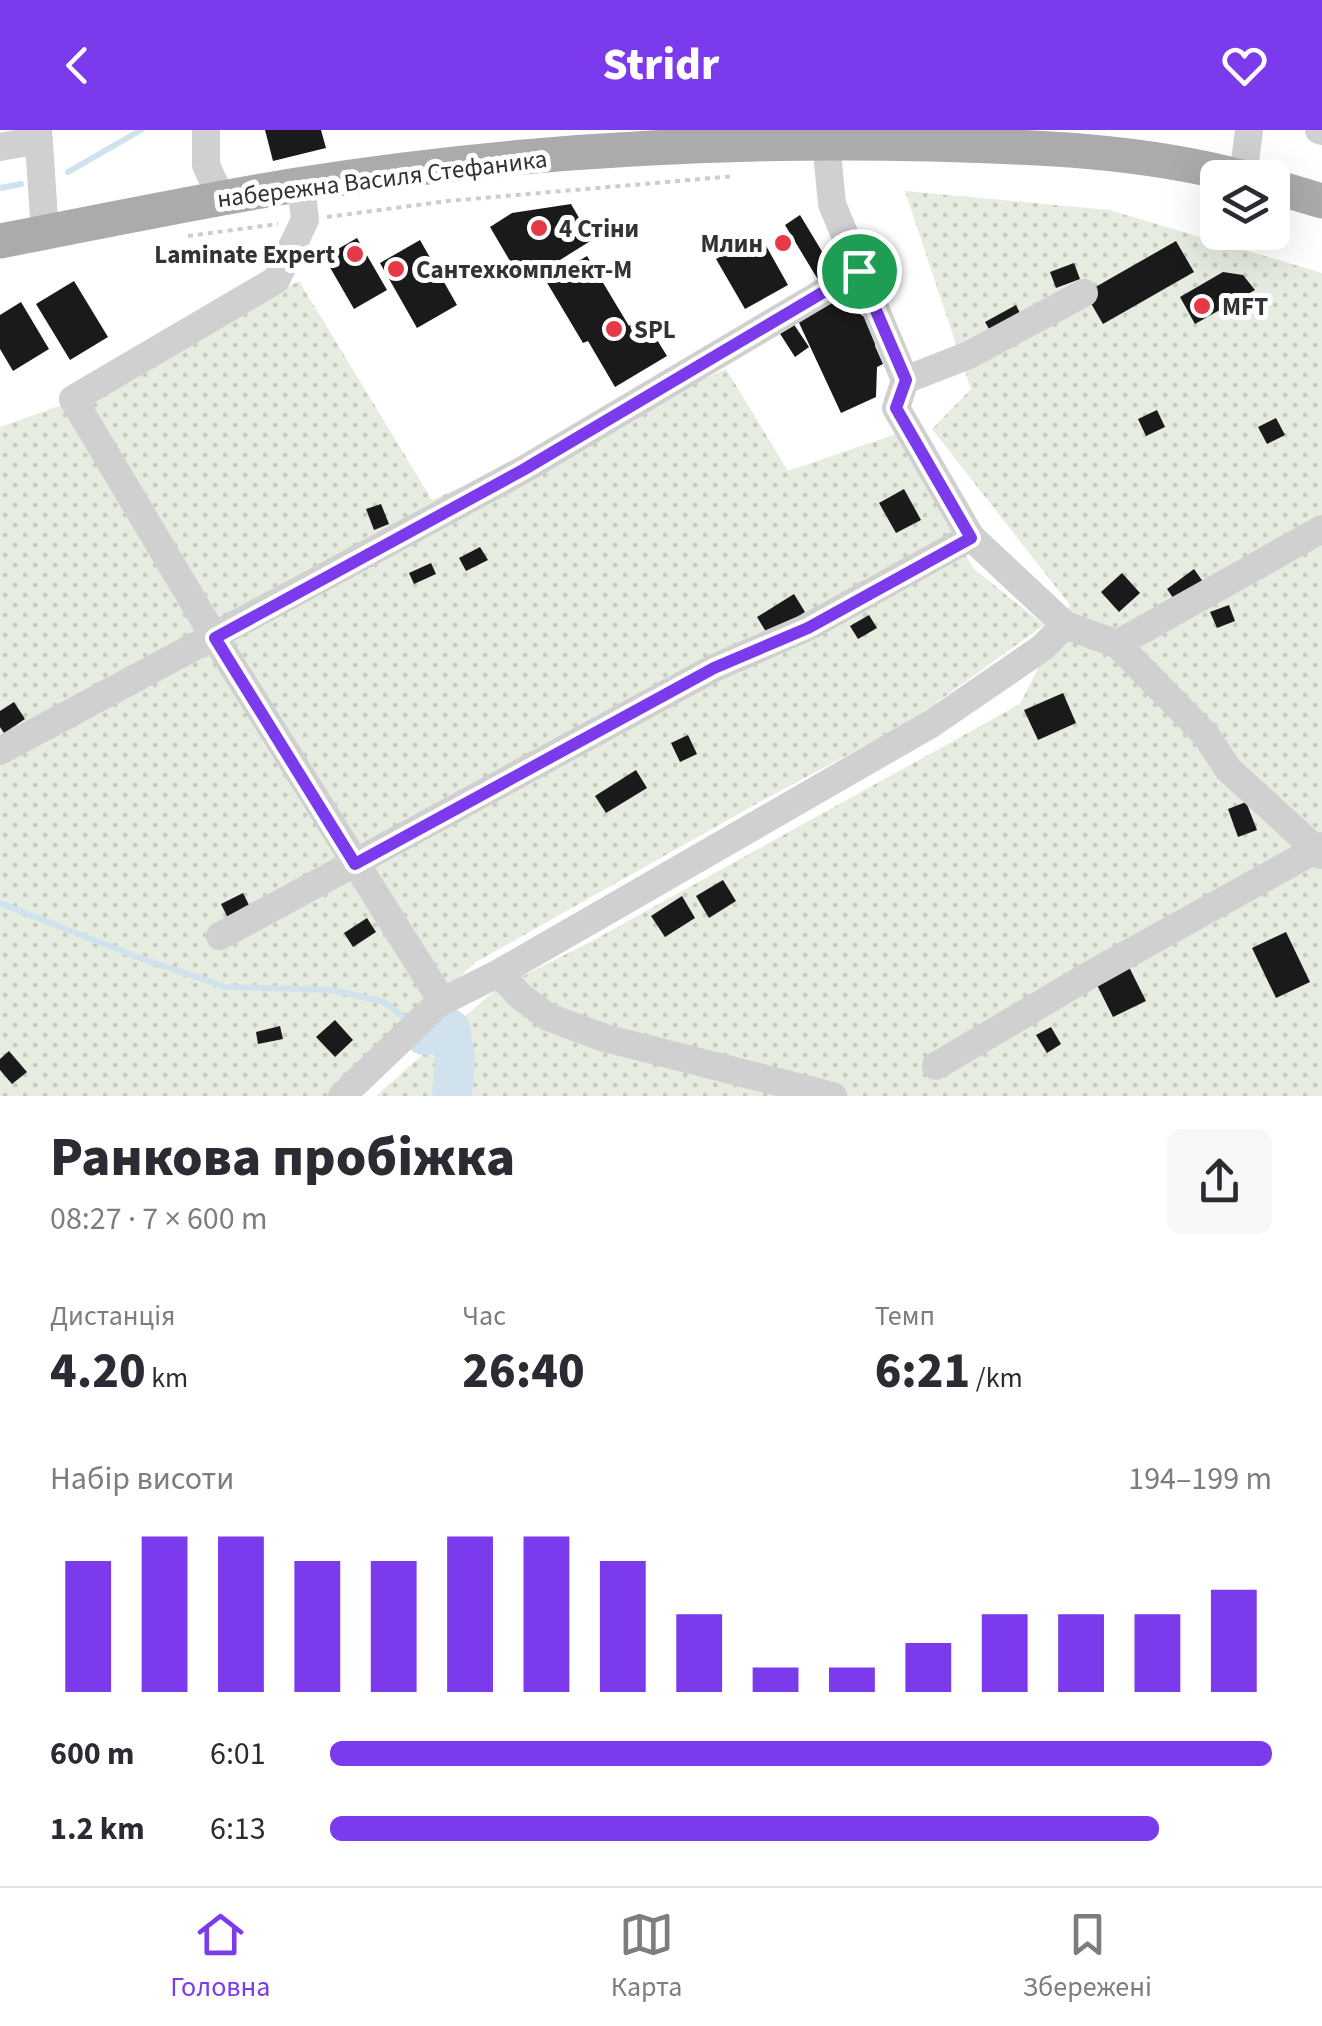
<!DOCTYPE html>
<html lang="uk">
<head>
<meta charset="utf-8">
<style>
	body { margin:0; font-family:"Source Sans 3",sans-serif; background:#f7f7f7; color:#2b2b33; height:100vh; display:flex; flex-direction:column; font-size:38px; white-space:nowrap }
	* { box-sizing:border-box; margin:0 }
	p { font-size:32px; color:#7c7c81 }
	.icon { flex:none; width:55px; height:55px; fill:none; stroke:currentColor; stroke-width:2; stroke-linecap:round; stroke-linejoin:round }
	.map { position:relative; height:966px; overflow:hidden }
	.details { display:flex; flex-direction:column; background:#fff; flex:1 }
	.details>* { flex:none }
	.tools { position:absolute; left:1200px; top:30px; display:grid; gap:20px }
	.tools a { display:grid; place-items:center; width:90px; height:90px; border-radius:15px; background:#fff; box-shadow:0 10px 40px #0002; font-size:50px }
	.pin { position:absolute; display:grid; place-items:center; width:85px; height:85px; color:#fff; margin:-42px; border:5px solid #fff; border-radius:50%; box-shadow:0 2px 10px #0007 }
	.round { display:grid; place-items:center; flex:none; width:105px; height:105px; border-radius:15px; background:#f7f7f7 }
	.headline { display:flex; align-items:center; justify-content:space-between; height:170px; padding:0 50px }
	h1 { font-size:55px; font-weight:800; line-height:75px }
	.figures { display:grid; grid-template-columns:repeat(3,1fr); gap:15px; height:170px; padding:10px 50px }
	.figures div { display:grid; align-content:center }
	.figures b { font-size:50px; font-weight:800 }
	.figures small { font-size:28px; font-weight:400 }
	.figures p { font-size:28px }
	.chart { height:280px; padding:20px 50px }
	.chart p { display:flex; justify-content:space-between }
	.chart svg { width:100%; height:180px; margin-top:10px; stroke:#7c3aed; stroke-width:6 }
	ul { padding:0 50px; list-style:none; font-size:32px }
	li { display:grid; grid-template-columns:160px 120px 1fr; align-items:center; height:75px }
	li i { height:25px; border-radius:12px; background:#7c3aed }
	header { display:flex; justify-content:space-between; align-items:center; height:130px; padding:0 50px; background:#7c3aed; color:#fff; font-size:45px; font-weight:800 }
	.menu { display:flex; justify-content:space-around; align-items:center; height:140px; border-top:2px solid #e1e1e2; background:#fff; font-size:28px; color:#7c7c81 }
	.menu a { display:grid; justify-items:center; gap:5px }
	.menu .active { color:#7c3aed }
	.map>svg:first-child { display:block }
</style>
</head>
<body>
<header><svg class="icon" aria-label="back" viewBox="0 0 24 24"><path d="M15 5l-7 7 7 7"/></svg>Stridr<svg class="icon" aria-label="heart" viewBox="0 0 24 24"><path d="M12 20l-8-8c-3-5 5-10 8-4 3-6 11-1 8 4z"/></svg></header>
<div class="map">
<svg width="1322" height="966" viewBox="0 0 1322 966">
	<defs>
		<pattern id="park-dots" width="8" height="8" patternUnits="userSpaceOnUse" patternTransform="scale(2.5)"><rect width="8" height="8" fill="#e6ecdf"/><path d="M2 2h.1M6 6h.1" fill="none" stroke="#c6cbc0" stroke-width="1.8" stroke-linecap="round"/></pattern>
	</defs>
	<rect width="100%" height="100%" fill="#fff"/>
	<path fill="url(#park-dots)" d="M905 61 1109 80 1322 143V966H376L495 860 592 811 1020 574 1070 475 932 299 971 259Z
		M299 151 432 370 726 239 788 341 896 304 974 439 1044 495 908 593 765 669 476 832 329 966H0V297L62 275Z"/>
	<g fill="none" stroke-linecap="round" stroke-linejoin="round">
		<path stroke="#cfe2ee" stroke-width="6" d="M68 42 141 0
			M0 58 21 54
			M0 773 137 827 226 857 333 860 384 872 405 888"/>
		<path stroke="#cfe2ee" stroke-width="40" d="M424 905 437 891 450 899 455 930 452 966"/>
	</g>
	<path fill="#1a1a1a" d="M265 0H321L326 18 273 31Z
		M571 74 592 110 544 140 538 130 517 143 490 97 512 83Z
		M800 85 835 143 820 153 785 95Z
		M760 105 788 155 745 179 716 129Z
		M357 108 387 160 354 179 324 127Z
		M420 110 457 175 417 198 380 133Z
		M1176 111 1194 142 1103 194 1085 163Z
		M587 126 629 196 643 187 667 226 615 257 588 211 583 213 546 151Z
		M1074 133 1080 149 1056 158 1050 142Z
		M1223 142 1243 145 1255 160 1195 194 1180 167Z
		M74 151 108 207 70 230 36 174Z
		M847 157 860 184 876 195 875 216 883 234 877 237 876 267 841 283 794 182Z
		M21 172 49 219 13 241 0 219V185Z
		M1016 175 1022 187 992 204 985 192Z
		M789 187 809 217 795 227 775 196Z
		M1157 280 1165 297 1146 306 1138 289Z
		M1276 288 1285 305 1267 314 1258 297Z
		M904 359 921 390 896 403 879 373Z
		M381 374 389 394 374 400 366 379Z
		M480 417 488 430 466 441 459 428Z
		M431 433 436 444 414 454 409 443Z
		M1194 439 1206 456 1178 475 1167 459Z
		M1122 443 1140 463 1119 482 1101 462Z
		M794 464 805 482 768 505 757 487Z
		M1229 475 1235 491 1217 498 1210 482Z
		M869 485 877 498 858 509 850 496Z
		M1063 563 1076 593 1038 610 1024 580Z
		M14 572 25 589 4 603 0 597V581Z
		M688 605 697 624 680 632 671 613Z
		M636 640 647 658 606 683 595 666Z
		M1246 672 1257 700 1238 707 1228 679Z
		M723 750 736 771 709 788 696 766Z
		M243 763 254 785 232 796 221 774Z
		M682 766 695 788 665 807 651 786Z
		M367 788 376 802 353 817 344 803Z
		M1286 802 1310 852 1276 868 1252 818Z
		M1129 837 1146 871 1113 887 1096 853Z
		M335 890 353 910 335 927 316 907Z
		M280 896 283 909 258 914 256 902Z
		M1051 897 1061 914 1047 923 1036 905Z
		M9 921 27 942 12 954 0 940V929Z"/>
	<g fill="none" stroke-linecap="round" stroke-linejoin="round">
		<path stroke="#cdcdcd" stroke-width="4" stroke-dasharray="5 5" stroke-linecap="butt" d="M327 87 448 71 735 46
			M188 106 278 94"/>
		<path stroke="#d0d0d0" stroke-width="28" d="M38 0 45 102
			M206 0V35L221 68
			M1319 0 1322 1
			M826 12 832 74 905 250 896 278 971 407 1065 495 1117 514 1205 604 1228 639 1322 725
			M0 17 39 10
			M1243 47 1249 0
			M301 55 305 90 276 150 73 269 215 508 442 871
			M905 250 969 225 1084 163
			M1117 514 1322 399
			M0 621 523 340 859 141
			M220 806 714 538 808 497 971 407
			M499 843 520 866 548 887 605 908 833 966
			M936 936 1088 846 1322 716
			M342 966 439 873 499 843 931 594 1042 518 1065 495"/>
		<path stroke="#ababab" stroke-width="35" d="M1272 56 1322 71
			M0 111C99 92 198 71 297 55 505 22 719 9 930 14 1036 17 1141 20 1245 48"/>
	</g>
	<g fill="none" stroke-linecap="round" stroke-linejoin="round">
		<g stroke="#fff" stroke-width="20">
			<path id="route" d="M859 141 906 250 896 278 971 408 808 498 714 538 355 734 215 508 523 340Z"/>
		</g>
		<use href="#route" stroke="#7c3aed" stroke-width="12"/>
	</g>
	<g fill="#e63946" stroke="#fff" stroke-width="4">
		<circle cx="539" cy="98" r="10"/>
		<circle cx="783" cy="113" r="10"/>
		<circle cx="355" cy="124" r="10"/>
		<circle cx="396" cy="139" r="10"/>
		<circle cx="1202" cy="176" r="10"/>
		<circle cx="614" cy="199" r="10"/>
	</g>
	<g text-anchor="middle" stroke-width="10" stroke-linejoin="round" paint-order="stroke">
		<g font-size="25" fill="#333" stroke="#fff">
			<text transform="translate(382 48) rotate(-7)" y="9">набережна Василя Стефаника</text>
		</g>
		<g font-size="25" font-weight="bold" fill="#333" stroke="#fff" text-anchor="start">
			<text x="559" y="107">4 Стіни</text>
			<text x="763" y="122" text-anchor="end">Млин</text>
			<text x="335" y="133" text-anchor="end">Laminate Expert</text>
			<text x="416" y="148">Сантехкомплект-М</text>
			<text x="1222" y="185">MFT</text>
			<text x="634" y="208">SPL</text>
		</g>
	</g>
</svg>
<div class="tools">
<a><svg class="icon" aria-label="layers" viewBox="0 0 24 24"><path d="M12 4l9 5-9 5-9-5zM3 14l9 5 9-5"/></svg></a>
</div>
<div class="pin" style="left:859px;top:141px;background:#1e9e55"><svg class="icon" aria-label="arrive" viewBox="0 0 24 24"><path d="M6 21V4h12l-3 4 3 4H6"/></svg></div>
</div>
<section class="details">
<div class="headline"><div><h1>Ранкова пробіжка</h1><p>08:27 · 7 × 600 m</p></div><a class="round"><svg class="icon" aria-label="share" viewBox="0 0 24 24"><path d="M12 15V3M7 8l5-5 5 5M5 13v7h14v-7"/></svg></a></div>
<div class="figures">
<div><p>Дистанція</p><b>4.20<small> km</small></b></div>
<div><p>Час</p><b>26:40</b></div>
<div><p>Темп</p><b>6:21<small> /km</small></b></div>
</div>
<div class="chart"><p><span>Набір висоти</span>194–199 m</p>
<svg viewBox="0 0 160 44" preserveAspectRatio="none"><path d="M5 44V12M15 44V6M25 44V6M35 44V12M45 44V12M55 44V6M65 44V6M75 44V12M85 44V25M95 44V38M105 44V38M115 44V32M125 44V25M135 44V25M145 44V25M155 44V19"/></svg>
</div>
<ul>
<li><b>600 m</b>6:01<i style="width:100%"></i></li>
<li><b>1.2 km</b>6:13<i style="width:88%"></i></li>
</ul>
</section>
<nav class="menu">
<a class="active"><svg class="icon" aria-label="home" viewBox="0 0 24 24"><path d="M3 11l9-7 9 7M6 9v11h12V9"/></svg>Головна</a>
<a><svg class="icon" aria-label="map" viewBox="0 0 24 24"><path d="M3 6l6-2 6 2 6-2v14l-6 2-6-2-6 2zM9 4v14M15 6v14"/></svg>Карта</a>
<a><svg class="icon" aria-label="saved" viewBox="0 0 24 24"><path d="M7 4h10v16l-5-4-5 4z"/></svg>Збережені</a>
</nav>
</body>
</html>
